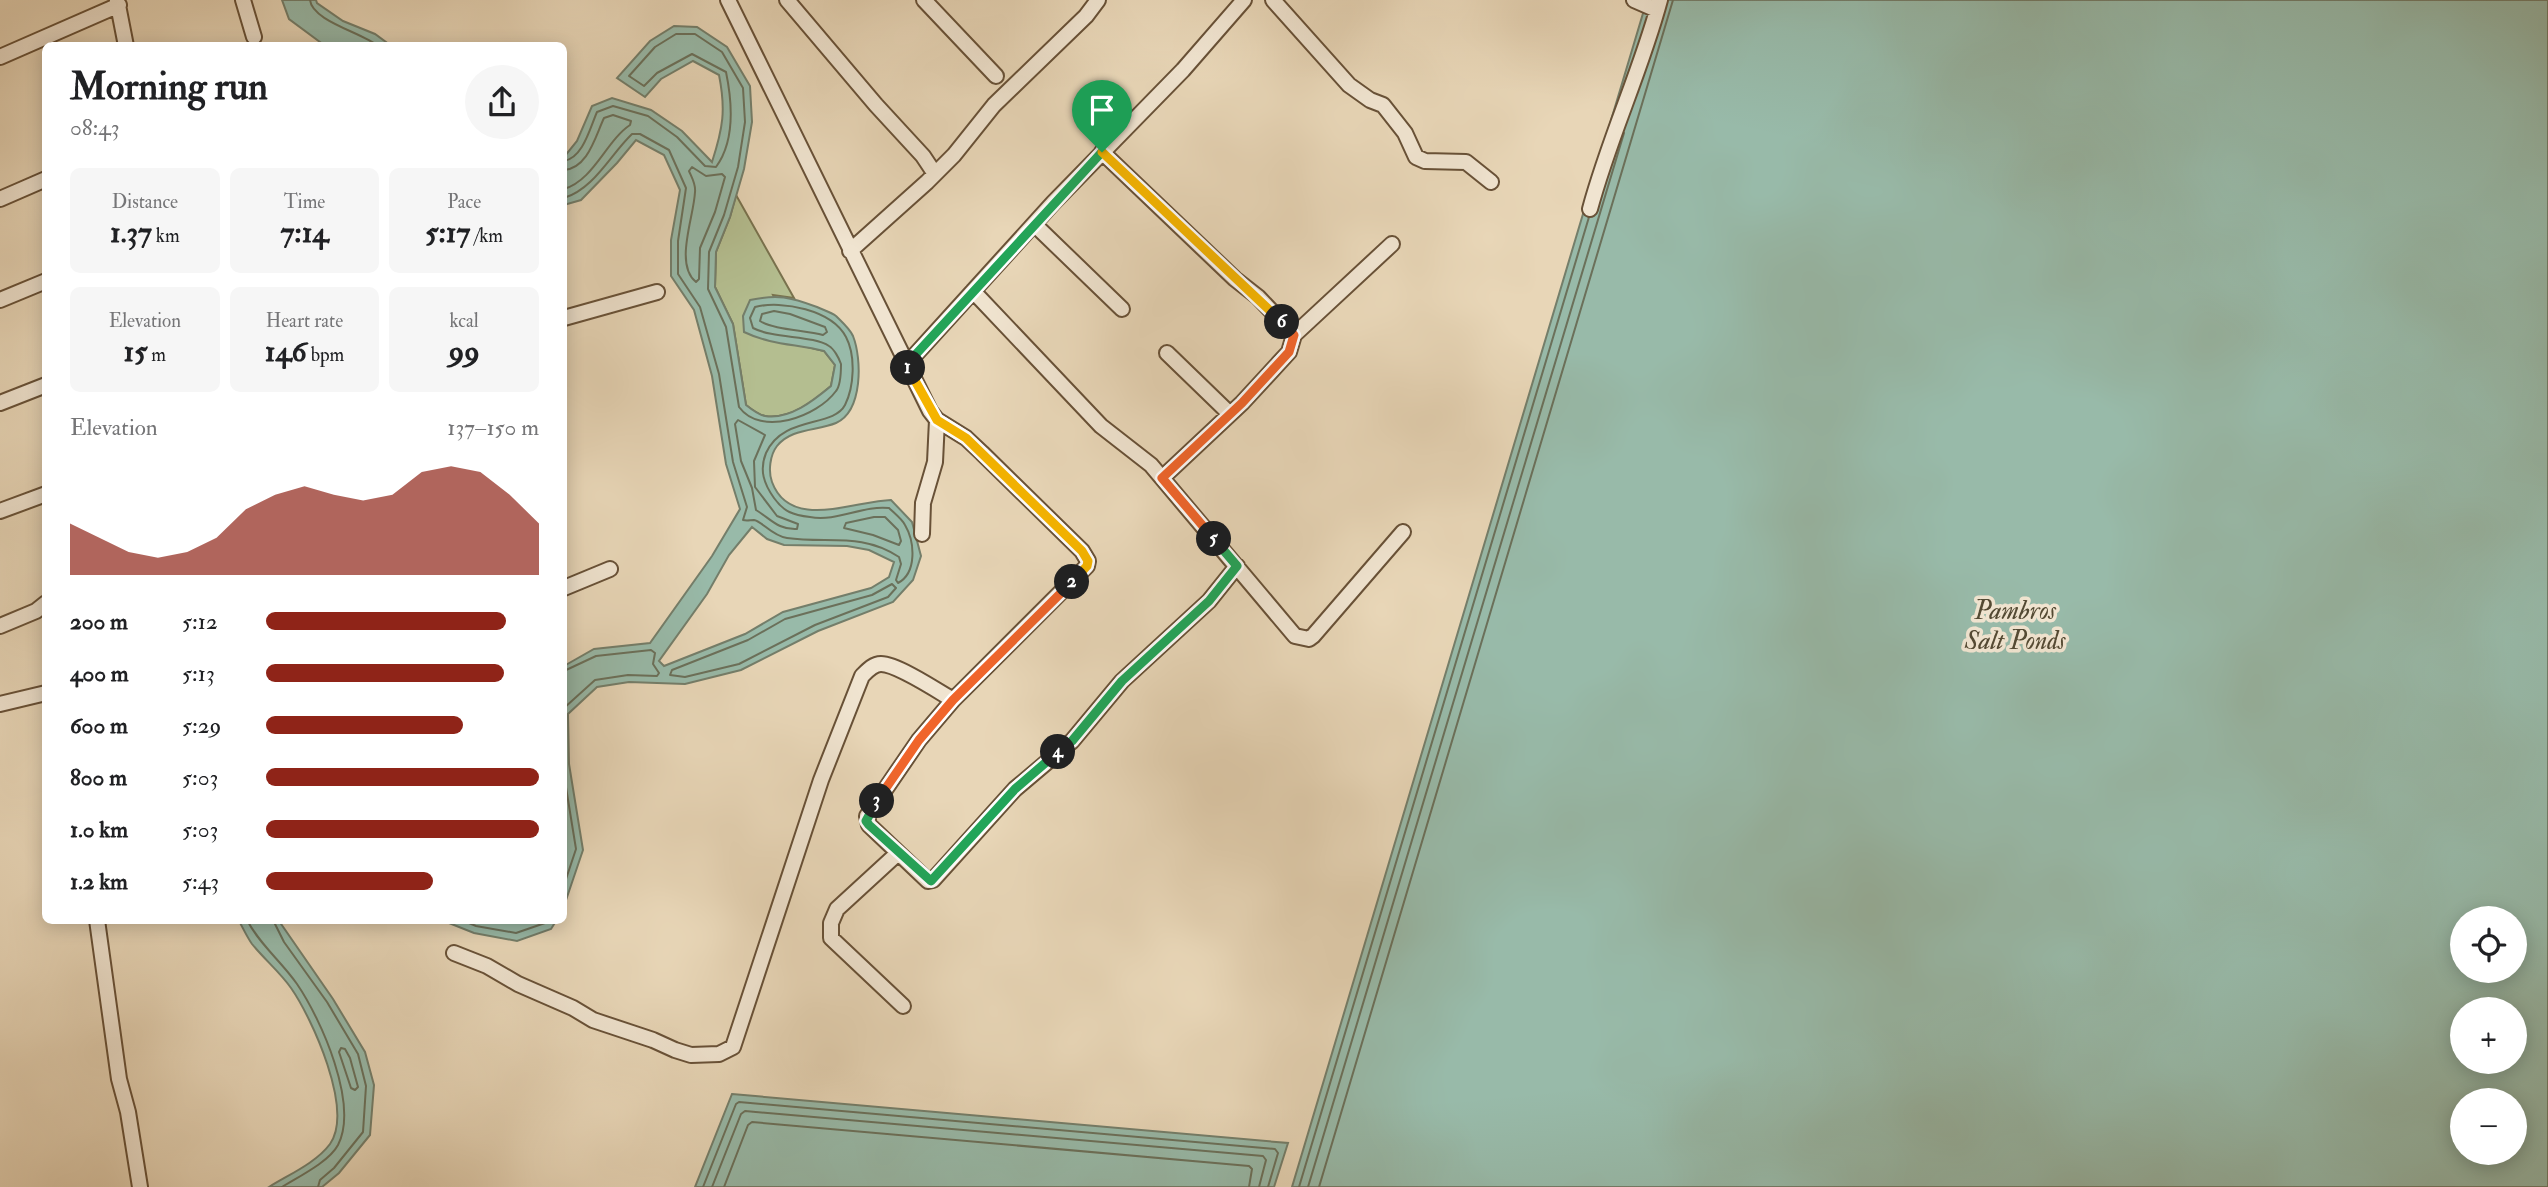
<!DOCTYPE html>
<html lang="en">
<head>
<meta charset="utf-8">
<style>
	body { margin:0; font-family:"IM FELL Double Pica",serif; background:#f6f6f6; color:#202124; height:100vh; display:flex; flex-direction:column; font-size:26px; white-space:nowrap }
	* { box-sizing:border-box; margin:0 }
	p { font-size:23px; color:#757577 }
	.icon { flex:none; width:38px; height:38px; fill:none; stroke:currentColor; stroke-width:2; stroke-linecap:round; stroke-linejoin:round }
	.map { position:relative; flex:1; overflow:hidden }
	.drawer { position:absolute; left:42px; top:42px; width:525px; height:882px; display:flex; flex-direction:column; background:#fff; border-radius:10px; box-shadow:0 4px 18px #0003 }
	.drawer>* { flex:none }
	.fabs { position:absolute; left:2450px; top:906px; display:grid; gap:14px }
	.fabs a { display:grid; place-items:center; width:77px; height:77px; border-radius:50%; background:#fff; box-shadow:0 4px 18px #0003; font-size:35px }
	.pin { position:absolute; display:grid; place-items:center; width:60px; height:60px; color:#fff; margin:-72px -30px; border-radius:50% 50% 50% 0; rotate:-45deg; box-shadow:0 0 7px #0007 }
	.pin .icon { rotate:45deg }
	.km { position:absolute; width:35px; height:35px; margin:-18px; border-radius:50%; background:#222; color:#fff; font-size:19px; line-height:35px; text-align:center }
	.round { display:grid; place-items:center; flex:none; width:74px; height:74px; border-radius:37px; background:#f6f6f6 }
	.overview { display:flex; align-items:center; justify-content:space-between; height:119px; padding:0 28px }
	h1 { font-size:38px; font-weight:800; line-height:52px }
	.figures { display:grid; grid-template-columns:repeat(3,1fr); gap:10px; height:119px; padding:7px 28px }
	.figures div { display:grid; align-content:center; border-radius:10px; background:#f6f6f6; text-align:center }
	.figures b { font-size:30px; font-weight:800 }
	.figures small { font-size:19px; font-weight:400 }
	.figures p { font-size:19px }
	.chart { height:196px; padding:14px 28px }
	.chart p { display:flex; justify-content:space-between }
	.chart svg { width:100%; height:126px; margin-top:7px; fill:#8f2418; opacity:.7 }
	ul { padding:0 28px; list-style:none; font-size:23px }
	li { display:grid; grid-template-columns:112px 84px 1fr; align-items:center; height:52px }
	li i { height:18px; border-radius:9px; background:#8f2418 }
	.map>svg:first-child { display:block }
</style>
</head>
<body>
<div class="map">
<svg width="2548" height="1187" viewBox="0 0 2548 1187">
	<rect width="100%" height="100%" fill="#e8d6b7"/>
	<filter id="stains"><feTurbulence type="fractalNoise" baseFrequency=".00286" numOctaves="4"/><feColorMatrix values="0 0 0 0 .2 0 0 0 0 .09 0 0 0 0 .02 0 0 0 .5 -.17"/></filter>
	<radialGradient id="worn" r=".72"><stop offset=".6" stop-color="#630" stop-opacity="0"/><stop offset="1" stop-color="#630" stop-opacity=".3"/></radialGradient>
	<path fill="#b4be90" stroke="#79724e" stroke-width="2" d="M736 195 794 298 773 295 798 345 824 351 835 365 831 386C814 401 790 420 765 416 759 415 751 409 746 405L733 324 715 287 716 252 730 217Z"/>
	<path fill="#98baa9" stroke="#747e6a" stroke-width="2" fill-rule="evenodd" d="M282 0H316L317 3 343 21 375 34 390 45H324L289 19Z
		M1647 0H2548V1187H1292ZM2462 919H2515V971H2462ZM2462 1010H2515V1062H2462ZM2462 1101H2515V1153H2462Z
		M674 26 697 27 727 47 750 86 752 122 744 169 730 217 716 252 715 287 733 324 746 405C751 409 759 415 765 416 790 420 814 400 831 386L835 365 824 351C796 344 771 345 744 332L743 316 750 300C778 294 790 297 817 307 823 310 831 312 836 316 841 321 850 329 853 336 862 359 863 411 836 423 817 431 791 428 777 446 770 455 768 471 772 482 790 531 854 501 891 500L912 522 921 556 913 580 893 602 818 631 741 670 685 684 629 682 597 687 568 714 569 764 583 850 564 906V666L594 649 650 643 712 556 740 509 726 464 712 376 694 310 671 276V240L680 190 664 155 636 140 617 163 581 200 564 205V157L577 141 592 106 612 98 651 110 682 131 712 162C723 128 726 110 719 75L693 61 661 79 645 97 617 78 650 41ZM752 527 767 539 784 545 847 546 869 550 894 562 889 577 871 588 783 612 745 634 664 666 659 661 707 594 729 555Z
		M239 921H279L333 999 365 1052 374 1085 370 1135 339 1173 322 1187H269C288 1175 316 1163 330 1144 354 1110 312 1018 291 988 280 972 264 959 252 944 247 937 243 928 239 921Z
		M444 921 556 920V921L551 929 517 941 474 933Z
		M732 1094 1288 1143 1274 1187H695Z"/>
	<g fill="none" stroke-linecap="round" stroke-linejoin="round">
		<path stroke="#6b705a" stroke-width="2" d="M310 0C312 21 363 33 378 46
			M564 161C583 158 590 128 597 112L613 106 648 116 677 137 705 166 716 167C735 141 732 101 726 72L692 54 657 73 644 86 629 76 655 47 676 34H695L722 52 743 88 745 122 738 167 724 215 709 252 708 289 726 327 739 407C761 437 817 417 836 391 841 385 841 372 841 364 839 358 834 349 829 346 813 335 774 339 753 328L750 318 755 307C782 300 832 310 846 337 856 356 854 387 845 405 833 428 783 415 766 453 759 470 764 484 774 498 784 512 793 515 810 517 837 522 863 505 889 508 894 513 902 519 905 525 915 542 917 573 898 583L896 580 901 564 899 557C861 532 827 544 787 538 772 536 762 521 754 520 750 520 747 521 743 520L747 507 733 462 719 374 700 307 678 274V241L686 188 669 150 640 134H632C610 155 594 189 564 198
			M692 167 706 176 722 174 725 177 715 212 700 248 699 279 696 282C674 264 694 217 695 192 696 184 692 178 689 171Z
			M564 170C588 168 595 137 604 118L613 115 631 121 630 125C606 141 594 180 564 189
			M774 311 790 314 825 327 827 332 823 335C805 330 774 330 760 321L762 314Z
			M738 420 765 435 754 461 755 487 777 516 798 524 797 529C778 530 771 519 756 510L752 488 741 461 735 424Z
			M885 517 898 530 901 541 899 545 873 535 844 528 846 523 874 517Z
			M892 584 896 588 888 597 815 625 739 664 685 677 670 675 672 670 748 640 785 619 872 595Z
			M564 671 596 656 651 650 655 653 653 664 659 673 657 676 628 675 595 680 564 708
			M564 775 576 849 564 885
			M247 920C260 945 281 961 297 984 321 1019 359 1104 338 1145 329 1162 298 1177 282 1187
			M273 920 284 942 327 1002 358 1054 366 1086 363 1132 334 1168 320 1180 318 1187
			M462 920 476 926 516 933 545 923 548 920
			M341 1048 345 1049 350 1058 358 1087 355 1090 351 1088 339 1052Z
			M703 1187 736 1104 739 1102 1275 1149 1278 1153 1268 1187
			M712 1187 741 1114 745 1111 1263 1156 1266 1160 1259 1187
			M724 1187 748 1125 752 1122 1249 1166 1252 1169 1249 1187
			M1299 1187 1589 217
			M1308 1187 1624 133
			M1319 1187 1673 0"/>
		<g stroke="#685137" stroke-width="18">
			<path id="minor" d="M117 0 126 46
				M243 0 254 37
				M728 0 930 411 937 420 966 438 982 453 1082 551 1088 561 1087 566 953 700 919 740 867 816 869 825 928 881 933 880 1015 789 1072 741 1122 681 1209 601 1237 566
				M787 0 876 105 923 156 935 174
				M924 0 996 76
				M1273 0 1349 85 1370 100 1383 105 1405 133 1416 157 1425 161 1466 162 1491 182
				M1634 0 1657 10
				M0 57 119 5
				M1102 152 1235 279 1258 297 1294 335
				M0 199 46 179
				M1590 209C1609 138 1641 71 1660 0
				M1034 224 1122 309
				M850 251 927 182 954 155 994 105 1086 16 1098 0
				M973 291 1101 426 1151 465 1295 636 1309 639 1313 636 1403 532
				M0 300 46 281
				M564 318 657 292
				M1167 353 1230 414
				M906 365 1053 203 1183 70 1244 0
				M0 403 46 385
				M1162 478 1242 403 1289 352 1294 335 1392 244
				M0 511 46 494
				M922 534 923 503 935 462 937 420
				M564 588 610 569
				M0 626 36 611 46 603
				M0 704 46 693
				M898 853 837 909 831 923V938L903 1006
				M97 920 119 1079 128 1112 140 1187
				M454 953 487 966 518 984 573 1008 593 1020 653 1040 675 1050 691 1055 719 1054 733 1047 821 780 862 676C867 671 873 664 881 664 897 664 938 691 953 700"/>
		</g>
		<use href="#minor" stroke="#f0e4d0" stroke-width="14"/>
	</g>
	<g fill="none" stroke-linecap="round" stroke-linejoin="round">
		<g stroke="#fff" stroke-width="14">
			<path id="split-1" d="M908 368 906 365 1102 152"/>
		</g>
		<g stroke="#fff" stroke-width="14">
			<path id="split-2" d="M908 368 937 420 966 438 1082 551 1088 561 1087 566 1072 582"/>
		</g>
		<g stroke="#fff" stroke-width="14">
			<path id="split-3" d="M877 801 919 740 953 700 1072 582"/>
		</g>
		<g stroke="#fff" stroke-width="14">
			<path id="split-4" d="M877 801 866 821 869 825 931 881 1015 789 1058 752"/>
		</g>
		<g stroke="#fff" stroke-width="14">
			<path id="split-5" d="M1058 752 1072 741 1122 681 1209 601 1237 566 1214 539"/>
		</g>
		<g stroke="#fff" stroke-width="14">
			<path id="split-6" d="M1214 539 1162 478 1242 403 1289 352 1294 335 1282 322"/>
		</g>
		<g stroke="#fff" stroke-width="14">
			<path id="split-7" d="M1102 152 1282 322"/>
		</g>
		<use href="#split-1" stroke="#22a559" stroke-width="9"/>
		<use href="#split-2" stroke="#f5b400" stroke-width="9"/>
		<use href="#split-3" stroke="#f0652b" stroke-width="9"/>
		<use href="#split-4" stroke="#22a559" stroke-width="9"/>
		<use href="#split-5" stroke="#22a559" stroke-width="9"/>
		<use href="#split-6" stroke="#f0652b" stroke-width="9"/>
		<use href="#split-7" stroke="#f5b400" stroke-width="9"/>
	</g>
	<g text-anchor="middle" stroke-width="7" stroke-linejoin="round" paint-order="stroke">
		<g font-size="26" font-style="italic" fill="#544a33" stroke="#f0e4d0">
			<text x="2015" y="619">Pambros<tspan x="2015" dy="30">Salt Ponds</tspan></text>
		</g>
	</g>
	<rect width="100%" height="100%" filter="url(#stains)"/>
	<rect width="100%" height="100%" fill="url(#worn)"/>
</svg>
<div class="fabs">
<a><svg class="icon" aria-label="locate" viewBox="0 0 24 24"><circle cx="12" cy="12" r="6"/><path d="M12 2v4M12 18v4M2 12h4M18 12h4"/></svg></a>
<a>+</a>
<a>−</a>
</div>
<div class="pin" style="left:1102px;top:152px;background:#1e9e55"><svg class="icon" aria-label="arrive" viewBox="0 0 24 24"><path d="M6 21V4h12l-3 4 3 4H6"/></svg></div>
<b class="km" style="left:908px;top:368px">1</b>
<b class="km" style="left:1072px;top:582px">2</b>
<b class="km" style="left:877px;top:801px">3</b>
<b class="km" style="left:1058px;top:752px">4</b>
<b class="km" style="left:1214px;top:539px">5</b>
<b class="km" style="left:1282px;top:322px">6</b>
<section class="drawer">
<div class="overview"><div><h1>Morning run</h1><p>08:43</p></div><a class="round"><svg class="icon" aria-label="share" viewBox="0 0 24 24"><path d="M12 15V3M7 8l5-5 5 5M5 13v7h14v-7"/></svg></a></div>
<div class="figures">
<div><p>Distance</p><b>1.37<small> km</small></b></div>
<div><p>Time</p><b>7:14</b></div>
<div><p>Pace</p><b>5:17<small> /km</small></b></div>
</div>
<div class="figures">
<div><p>Elevation</p><b>15<small> m</small></b></div>
<div><p>Heart rate</p><b>146<small> bpm</small></b></div>
<div><p>kcal</p><b>99</b></div>
</div>
<div class="chart"><p><span>Elevation</span>137–150 m</p>
<svg viewBox="0 0 160 44" preserveAspectRatio="none"><path d="M0 44V26L10 31L20 36L30 38L40 36L50 31L60 21L70 16L80 13L90 16L100 18L110 16L120 8L130 6L140 8L150 16L160 26V44z"/></svg>
</div>
<ul>
<li><b>200 m</b>5:12<i style="width:88%"></i></li>
<li><b>400 m</b>5:13<i style="width:87%"></i></li>
<li><b>600 m</b>5:29<i style="width:72%"></i></li>
<li><b>800 m</b>5:03<i style="width:100%"></i></li>
<li><b>1.0 km</b>5:03<i style="width:100%"></i></li>
<li><b>1.2 km</b>5:43<i style="width:61%"></i></li>
</ul>
</section>
</div>
</body>
</html>
